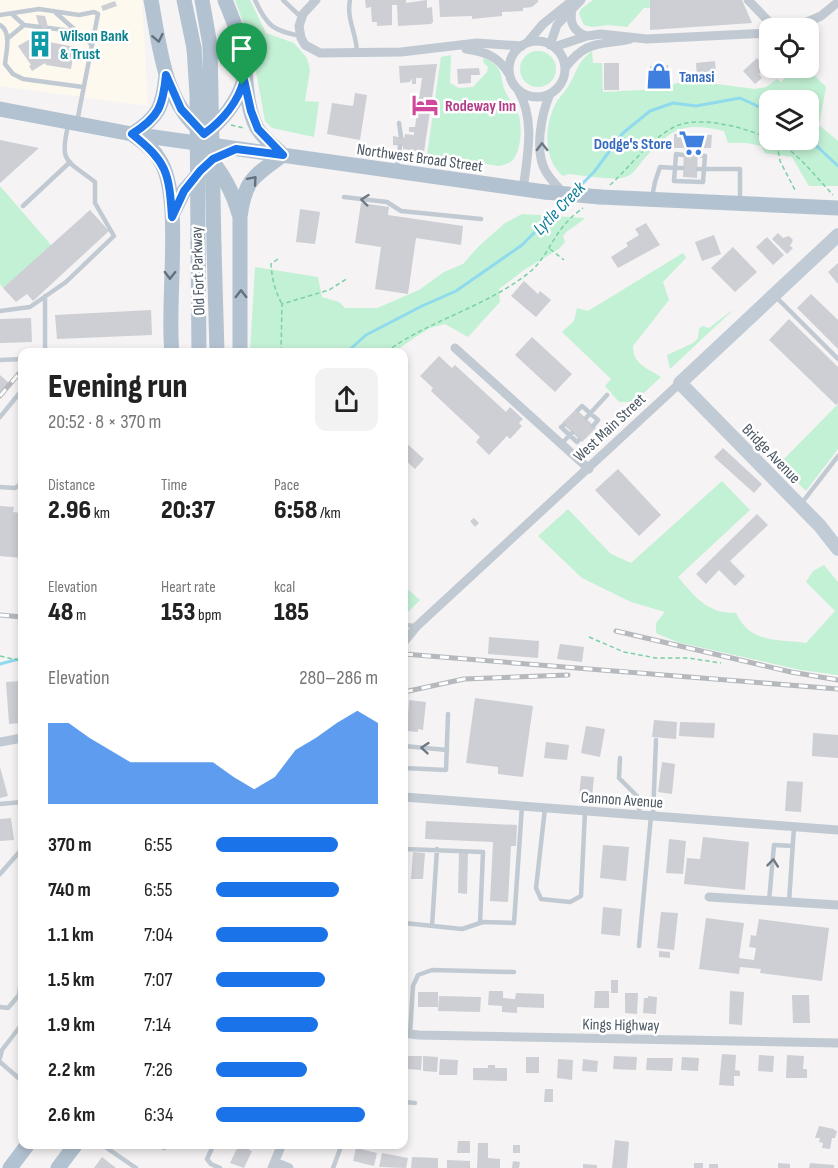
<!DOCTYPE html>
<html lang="en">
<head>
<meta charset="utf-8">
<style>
	body { margin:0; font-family:"Sofia Sans Condensed",sans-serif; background:#f2f2f2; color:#222; height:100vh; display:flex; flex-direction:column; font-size:22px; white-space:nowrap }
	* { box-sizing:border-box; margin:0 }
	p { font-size:20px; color:#767676 }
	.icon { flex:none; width:33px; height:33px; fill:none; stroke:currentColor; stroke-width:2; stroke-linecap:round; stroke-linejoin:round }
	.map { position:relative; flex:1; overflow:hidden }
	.details { position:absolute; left:18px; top:348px; width:390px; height:801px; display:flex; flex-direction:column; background:#fff; border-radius:12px; box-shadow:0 3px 9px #0003 }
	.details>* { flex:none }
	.buttons { position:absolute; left:759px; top:18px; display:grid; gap:12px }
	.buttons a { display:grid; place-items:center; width:60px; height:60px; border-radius:12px; background:#fff; box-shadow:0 3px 9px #0003; font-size:30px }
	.pin { position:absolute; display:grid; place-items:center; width:51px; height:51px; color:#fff; margin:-62px -26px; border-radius:50% 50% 50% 0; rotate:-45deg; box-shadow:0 0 6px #0007 }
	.pin .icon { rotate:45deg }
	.round { display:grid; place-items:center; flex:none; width:63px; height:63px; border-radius:12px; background:#f2f2f2 }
	.summary { display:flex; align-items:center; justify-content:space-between; height:102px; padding:0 30px }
	h1 { font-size:33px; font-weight:800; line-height:45px }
	.stats { display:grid; grid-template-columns:repeat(3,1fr); gap:9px; height:102px; padding:6px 30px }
	.stats div { display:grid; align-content:center }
	.stats b { font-size:26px; font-weight:800 }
	.stats small { font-size:16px; font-weight:400 }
	.stats p { font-size:16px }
	.chart { height:168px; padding:12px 30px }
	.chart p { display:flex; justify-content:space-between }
	.chart svg { width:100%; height:108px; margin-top:6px; fill:#1a73e8; opacity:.7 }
	ul { padding:0 30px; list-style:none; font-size:20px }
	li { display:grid; grid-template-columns:96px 72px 1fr; align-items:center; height:45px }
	li i { height:15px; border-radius:8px; background:#1a73e8 }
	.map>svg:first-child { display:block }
</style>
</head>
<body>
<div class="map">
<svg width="838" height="1168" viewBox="0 0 838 1168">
	<rect width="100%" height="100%" fill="#f5f3f3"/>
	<path fill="#fdf9ef" d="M0 0H142L148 106 0 86Z"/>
	<path fill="#c3f1d5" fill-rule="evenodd" d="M235 0H250L266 33 294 43 307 58 310 70 305 101 319 102 314 137 272 128 265 121 251 44Z
		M593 0H677L672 6 644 8 627 27 609 25 592 27 584 25 579 14 581 9Z
		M520 69a18 18 0 1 1 36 0a18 18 0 1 1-36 0Z
		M592 51 593 63H602L603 92 661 89 677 83 694 81 755 89 766 87 777 79 781 82 796 68H807L826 87 819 125 838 141V186H809L792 157 765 153 761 146 747 143H728L724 131C683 121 670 129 644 159 639 165 634 173 628 176 617 182 582 175 569 174L563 176C543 160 544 125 556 103 559 97 566 91 569 85 579 68 576 64 592 51ZM770 100H808V140H770Z
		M451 55 450 83 459 88 473 87 487 72 488 67 483 62 484 57C508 71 497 75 507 95 510 101 515 105 517 111 523 122 522 151 512 161 508 164 504 165 499 166L427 155 441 57Z
		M0 186 52 246 3 288 0 284Z
		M522 214 585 218C578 225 569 228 563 236L565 242 559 249 524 270 499 289 500 302 468 337 445 324 430 328 414 338 394 352H250L255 267 318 277 322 297 339 302 345 308H377L419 290 444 272 463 264 479 246 505 223Z
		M683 253 686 258 663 282 669 300 633 346C633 365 648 368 661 377L634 402H619L605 386 611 379 562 332 574 321 577 308 588 311Z
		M731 311H732L670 369 667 355 693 343 698 338 699 329 702 326 709 328Z
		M838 404V449L806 491 779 464Z
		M722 481 750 510 678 577C695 597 708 614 736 613 751 644 776 639 806 643L835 611 806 582 813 571 824 565 838 582V675L801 670 677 642 656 633V623L665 612 631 602 582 578 538 536 568 509 611 554 631 563Z
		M404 586 420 600 407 613H404Z"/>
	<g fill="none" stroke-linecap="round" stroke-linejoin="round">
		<path stroke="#90daee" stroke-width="3" d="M808 138 838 166
			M577 189 594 172 623 133 650 111 673 103 696 106 740 98 770 112
			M347 352 366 335 422 306 456 291 522 245 568 199
			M0 664 22 658"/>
	</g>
	<path fill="#cdcfd5" d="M365 0H406V3L427 0V8L432 7 433 22 431 24 398 26 397 5H392V25L377 26V22H372L371 7 366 8Z
		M439 0H538V2L532 7 523 8V11L502 12V16L472 19V16L440 17Z
		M650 0H742L752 23 650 30Z
		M115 1 117 6 103 11 101 6Z
		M36 15 45 16 50 34 49 42 75 47 71 69 46 65 45 63 32 71 29 66 31 65 18 46 30 39 40 40 41 32Z
		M757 58 765 67 759 74 762 78 755 84 743 71Z
		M715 61 716 76 697 77 696 63Z
		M604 63H619V90H604Z
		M437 64 424 152 403 149V146L393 145V136L404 138 405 134 414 135V132H409V127H415L422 78H416V84H412V78L410 82 400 83 399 66Z
		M668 65V81L661 82V86H652L651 79H650V66Z
		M479 68 480 75H471V83L458 84 457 69Z
		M355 93 367 95 360 140 327 134 332 103 353 106Z
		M674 134 712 135 711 148H698L697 178 683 177 684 148H674Z
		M0 140 39 148 0 183Z
		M361 203 389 207 388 215 463 226 461 245 416 238 408 294 375 289 381 247 355 243Z
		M300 209 320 212 315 244 296 242Z
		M90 210 109 231 33 301 27 294 16 302 3 288Z
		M646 223 660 245 618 268 611 257 628 246 626 243 639 235 635 229Z
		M778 233 783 238 789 236 793 240 790 246 793 248 787 254 772 239Z
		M714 235 721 254 702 261 695 242Z
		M767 237 784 255 773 265 756 247Z
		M733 247 757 272 735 292 711 268Z
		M838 263V284L828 272Z
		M524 281 538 294 540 291 551 300 536 317 511 296Z
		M811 294 838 320V349L797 308Z
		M151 310 152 335 57 339 55 315Z
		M31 318 32 342 0 343V319Z
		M789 319 838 367V403L836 405 769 340Z
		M532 337 572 374 555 392 515 355Z
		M439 356 452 368 455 365 506 412 510 407 523 419 519 423 522 426 510 439 507 436 489 455 476 442 480 437 431 391 433 388 420 376Z
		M0 375 9 383 0 393Z
		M576 409 596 428 582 442 562 423Z
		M404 441 424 459 415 469 404 459Z
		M723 448 762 484 754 493 714 457Z
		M618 469 661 515 639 536 595 490Z
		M0 506 14 507 13 512 22 513V558L0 556Z
		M757 514 768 525 730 561 745 576 735 586 719 570 706 584 696 574Z
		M474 518 479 523 475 527 470 521Z
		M489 637 539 641 538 658 488 654Z
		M560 644 584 647 582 662 557 659Z
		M21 681 22 723 9 724 6 682Z
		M475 698 533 706 523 777 498 774V767L466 763Z
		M409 700 426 702 423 730 418 729V732L407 731Z
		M654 720 677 722 676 739 652 737Z
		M680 722 715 723 714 738 679 736Z
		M586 726 605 729 600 757 581 753Z
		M813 733 838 735V758L812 756Z
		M546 742 569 745 567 760 544 758Z
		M662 762 675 764 672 794 658 792Z
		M0 767 8 796 0 798Z
		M581 776 594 777 592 798 579 797Z
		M787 781 803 782 801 812 785 811Z
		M11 818 14 840 0 841V819Z
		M426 821 517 825 516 846H511L508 902 490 901 493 842 425 839Z
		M703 837 749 842 745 890 684 884 687 858 700 859Z
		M669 839 686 841 683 874 666 873Z
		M603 845 629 847 626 881 600 878Z
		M413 852 425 853 423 879H411Z
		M459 852 468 853 467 894 458 893Z
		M603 907 622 909 620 936 601 934Z
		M661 912 678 913 674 950 657 948Z
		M706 918 744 923 739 958 754 960 756 948 749 947 751 935 756 936 759 919 829 928 822 981 760 973 761 969 740 967 739 974 699 969Z
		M659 951 670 952V958L659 957Z
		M611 980H618V993H611Z
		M489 991H503V998L515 999 516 993 544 994V1008L517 1007V1013L502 1012V1006L488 1005Z
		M595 991H609V1008H594Z
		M730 991 744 992 742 1025 729 1024Z
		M418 992H438V1007H418Z
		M625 993H638L637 1014 625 1013Z
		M792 995H809L810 1023H793Z
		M439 996 481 997 480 1012 438 1011Z
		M648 996 657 997 656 1014 643 1013 644 998H648Z
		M722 1054 736 1055 735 1070 740 1071V1076H734V1086L719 1085Z
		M759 1055 774 1056 773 1072 758 1071Z
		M787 1055 804 1056 803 1069H807V1078H786Z
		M404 1056H406L405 1074H404Z
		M408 1056H422L421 1070 407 1069Z
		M423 1056 438 1057 437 1072 423 1071Z
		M614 1056 637 1057 636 1070 613 1069Z
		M526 1057H539V1073H526Z
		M682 1057 699 1058 698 1071 681 1070Z
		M647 1058H673L672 1071 646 1070Z
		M440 1059 458 1060 457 1075H439Z
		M558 1059 573 1060 572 1080 557 1078Z
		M583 1059 598 1061 597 1072 582 1071Z
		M488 1065H495V1068H507V1081L473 1080V1068H488Z
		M545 1089H553V1102H544Z
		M819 1126 834 1129V1130L837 1131 835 1138H832L830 1149 822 1148 823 1143 819 1142 820 1138H815Z
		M615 1140 629 1142 627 1168H612Z
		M458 1141H470V1153H457Z
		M478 1143H488V1158L500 1159V1168H477Z
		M239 1144H252L249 1150 252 1151 244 1168 230 1163Z
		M513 1145H520V1153H513Z
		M356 1148 377 1153 374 1166 353 1161Z
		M382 1153 408 1158 406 1168 379 1167Z
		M102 1157 116 1168H94Z
		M412 1157 438 1158V1168H411Z
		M447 1160 470 1161V1168H447Z
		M513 1161 520 1162 519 1168H512Z
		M694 1163H703V1168H694Z
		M778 1163 790 1164V1168H778Z
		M810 1163 834 1165V1168H809Z
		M583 1164 597 1165V1168H583Z
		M709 1164H718V1168H709Z"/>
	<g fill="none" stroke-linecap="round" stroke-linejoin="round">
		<path stroke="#7ad0a6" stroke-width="1.5" stroke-dasharray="4.5 3" stroke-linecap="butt" d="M231 125 244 128
			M777 144 780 161 796 192
			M610 185C631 166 649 140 674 127 703 112 768 133 792 152 807 165 820 181 833 195
			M550 249 564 260
			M278 259 271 264C272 279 275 291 282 304
			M281 352 282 304 329 290 348 278
			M386 352C431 319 487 307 531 271 546 258 553 237 566 223 571 217 578 212 583 208
			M589 637 624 652 656 658H688L721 663
			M0 656 22 661"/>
		<path stroke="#c1cad2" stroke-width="4.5" d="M255 0C267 26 273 31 301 36
			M283 0 301 17
			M350 0C346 19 357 34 357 53
			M56 13 92 45
			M12 14 24 25 40 27
			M0 15 39 9 79 15 94 12 98 14 77 122
			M0 25C12 32 6 52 5 64L13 74 23 79 83 87
			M49 28 78 32
			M7 39 24 25
			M399 123 401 137
			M397 168 400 146
			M683 168H675L676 154 683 155
			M698 169H704L705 156 698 155
			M344 197 387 202 401 211 481 219
			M652 197 655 182 660 167 675 168 674 181 703 182 704 169H740V201
			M23 206 70 162
			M776 297 838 359
			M0 311 30 307 66 282 114 236 95 203V182C67 160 59 163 68 126
			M45 352V296
			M0 360 22 359
			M578 410 582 406 598 420 593 426
			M0 417 22 390
			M586 418 607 395
			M564 425 561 427 577 442 579 440
			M561 444 572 433
			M0 487 15 488 22 483
			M801 504 838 456
			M404 625 416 626
			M404 746 447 750
			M620 758 619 778 637 796 640 815
			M404 768 446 770 448 714
			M0 804 22 802
			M545 808 536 888 541 899 570 902 581 896 585 811
			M653 816 656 740
			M404 849 483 852 480 923
			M0 874 22 849
			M769 901 774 845 793 846
			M789 902 794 827
			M404 923 462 929 483 922 514 923 522 806
			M432 926 437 849
			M639 946 651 816
			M22 974 19 995 22 998
			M0 1007 8 1008 19 995
			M410 1034 413 986 418 975 432 970 514 972
			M0 1058 2 1050 22 1024
			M0 1062 22 1081
			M404 1102 415 1103
			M101 1144 136 1168
			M155 1144 164 1148 171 1144
			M214 1144 207 1159 211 1164 220 1168
			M333 1168 342 1144"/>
		<path stroke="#c1cad2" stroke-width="9" d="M316 0 303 14 299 26 301 38 305 45 320 53 401 52 477 43 522 46
			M748 0 775 28
			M572 10C569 23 574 32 587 36
			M793 28 821 16 838 2
			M509 69a28 28 0 1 1 56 0a28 28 0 1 1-56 0Z
			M527 43 543 24 573 0
			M550 45 557 25 581 0
			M554 47 587 36 601 34 647 39 770 33
			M466 49C486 52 498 56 509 74
			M565 68C587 39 599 46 630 39
			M518 90C536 120 527 157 523 190
			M550 94C541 115 534 152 546 172 551 180 558 187 564 194
			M455 348 589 469
			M404 642 417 626 680 383
			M0 742 22 738
			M404 797 838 830
			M709 897 838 905
			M404 1033 418 1035 838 1043
			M275 1162 289 1168
			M272 1168 282 1144"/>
		<path stroke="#c1cbd6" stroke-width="14" d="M838 235 680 383 820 526 838 549"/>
		<path stroke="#b3c2d1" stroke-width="15" d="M151 0C160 47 163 101 203 133
			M184 0 194 48
			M202 0 210 45
			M225 0C232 18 240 35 243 54 247 79 245 105 257 128 263 138 275 147 283 155
			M166 75C163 106 159 117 132 134 141 141 153 148 159 159 184 194 166 305 172 352
			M0 109 132 134 545 192
			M204 134C222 122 238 101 244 80
			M208 157C223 173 233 193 239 214
			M600 197 838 208
			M173 213 184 191 203 169
			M198 243 199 352
			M214 248 217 352
			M240 352V217C245 179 254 176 283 155
			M10 1168 28 1144
			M58 1168 76 1144"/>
		<g stroke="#b5b8bd" stroke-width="5">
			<path id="rail" d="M0 396 21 371
				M0 615 22 617
				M616 631 791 672 838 680
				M404 654 838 689
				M404 692 464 679 568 675"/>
		</g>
		<use href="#rail" stroke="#fff" stroke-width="3" stroke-dasharray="9" stroke-linecap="butt"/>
		<path stroke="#b3c2d1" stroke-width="15" d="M210 45 214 248
			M194 48 197 94 198 243
			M545 192 600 197"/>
	</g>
	<defs><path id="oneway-chevron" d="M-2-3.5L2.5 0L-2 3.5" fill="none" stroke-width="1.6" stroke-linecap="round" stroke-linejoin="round" transform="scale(1.5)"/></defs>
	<g stroke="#64717d">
		<use href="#oneway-chevron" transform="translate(158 38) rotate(78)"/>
		<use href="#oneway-chevron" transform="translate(253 180) rotate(-49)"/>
		<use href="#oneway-chevron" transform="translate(170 275) rotate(91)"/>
		<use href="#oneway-chevron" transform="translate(241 294) rotate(-90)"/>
	</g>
	<g stroke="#6e7983">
		<use href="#oneway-chevron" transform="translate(542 147) rotate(-91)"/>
		<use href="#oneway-chevron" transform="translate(365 200) rotate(-174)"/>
		<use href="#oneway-chevron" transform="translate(425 748) rotate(-175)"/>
		<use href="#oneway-chevron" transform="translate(773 863) rotate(-84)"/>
	</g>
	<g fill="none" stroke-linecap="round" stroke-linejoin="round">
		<g stroke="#fff" stroke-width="12">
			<path id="route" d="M166 75 181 109 204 134C222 121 238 102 244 80L251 111 258 129 283 155 236 149 213 159 200 171 184 191 172 217C169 172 167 162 132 134 159 117 163 106 166 75Z"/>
		</g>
		<use href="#route" stroke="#1a73e8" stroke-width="8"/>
	</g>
	<defs>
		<g id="building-bare" transform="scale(2.07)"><path d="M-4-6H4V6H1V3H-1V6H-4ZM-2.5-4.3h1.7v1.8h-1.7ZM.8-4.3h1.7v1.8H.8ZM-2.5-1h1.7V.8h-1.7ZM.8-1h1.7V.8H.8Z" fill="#0f9aa8" stroke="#fff" stroke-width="2.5" paint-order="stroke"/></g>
		<g id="shop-bare" transform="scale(2.07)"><path d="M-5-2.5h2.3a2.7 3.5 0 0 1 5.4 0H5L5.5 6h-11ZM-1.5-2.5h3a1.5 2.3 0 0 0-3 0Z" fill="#3f7fe0" stroke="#fff" stroke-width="2.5" paint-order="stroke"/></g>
		<g id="hotel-bare" transform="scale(2.07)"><path d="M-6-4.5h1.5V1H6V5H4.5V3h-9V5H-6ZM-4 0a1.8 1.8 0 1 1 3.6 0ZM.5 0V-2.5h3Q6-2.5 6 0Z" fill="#d1479c" stroke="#fff" stroke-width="2.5" paint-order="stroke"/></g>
		<g id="supermarket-bare" transform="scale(2.07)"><path d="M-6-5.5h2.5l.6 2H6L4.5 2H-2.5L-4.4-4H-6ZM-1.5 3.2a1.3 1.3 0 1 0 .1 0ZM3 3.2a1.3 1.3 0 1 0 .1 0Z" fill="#3f7fe0" stroke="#fff" stroke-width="2.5" paint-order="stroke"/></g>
	</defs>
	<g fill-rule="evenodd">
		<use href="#building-bare" x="40" y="44"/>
		<use href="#shop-bare" x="659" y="76"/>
		<use href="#hotel-bare" x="425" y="105"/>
		<use href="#supermarket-bare" x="692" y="143"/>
	</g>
	<g text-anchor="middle" stroke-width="5" stroke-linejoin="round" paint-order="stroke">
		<g font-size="16" font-weight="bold" fill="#0d838f" stroke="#fff" text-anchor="start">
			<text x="60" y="41">Wilson Bank<tspan x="60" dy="18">&amp; Trust</tspan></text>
		</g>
		<g font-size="16" font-weight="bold" fill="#366cbe" stroke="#fff" text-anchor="start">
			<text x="679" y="82">Tanasi</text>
			<text x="672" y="149" text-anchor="end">Dodge's Store</text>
		</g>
		<g font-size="16" font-weight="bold" fill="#b23c85" stroke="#fff" text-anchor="start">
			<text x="445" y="111">Rodeway Inn</text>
		</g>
		<g font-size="16" fill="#4a5661" stroke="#fff">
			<text transform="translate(420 157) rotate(8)" y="6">Northwest Broad Street</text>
			<text transform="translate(197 271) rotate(-92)" y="6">Old Fort Parkway</text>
			<text transform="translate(609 427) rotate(-43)" y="6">West Main Street</text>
			<text transform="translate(772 453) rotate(46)" y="6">Bridge Avenue</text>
			<text transform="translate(622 799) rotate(4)" y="6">Cannon Avenue</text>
			<text transform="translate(621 1024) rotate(1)" y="6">Kings Highway</text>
		</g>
		<g font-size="18" font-style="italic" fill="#0c7c9b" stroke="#fff">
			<text transform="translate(559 208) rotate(-46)" y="6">Lytle Creek</text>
		</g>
	</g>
</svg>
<div class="buttons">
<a><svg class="icon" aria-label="locate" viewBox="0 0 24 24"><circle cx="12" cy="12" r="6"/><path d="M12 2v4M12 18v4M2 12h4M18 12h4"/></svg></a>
<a><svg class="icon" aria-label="layers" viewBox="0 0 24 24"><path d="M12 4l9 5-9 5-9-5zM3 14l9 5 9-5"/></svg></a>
</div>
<div class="pin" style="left:242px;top:85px;background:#1e9e55"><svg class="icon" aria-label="arrive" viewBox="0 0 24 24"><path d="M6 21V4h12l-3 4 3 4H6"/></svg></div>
<section class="details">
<div class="summary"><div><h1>Evening run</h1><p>20:52 · 8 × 370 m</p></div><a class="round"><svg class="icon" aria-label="share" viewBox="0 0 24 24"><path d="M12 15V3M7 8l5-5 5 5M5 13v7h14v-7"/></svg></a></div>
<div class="stats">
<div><p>Distance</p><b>2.96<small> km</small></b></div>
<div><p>Time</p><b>20:37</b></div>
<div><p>Pace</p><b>6:58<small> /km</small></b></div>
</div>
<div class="stats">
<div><p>Elevation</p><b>48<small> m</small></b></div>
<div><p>Heart rate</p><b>153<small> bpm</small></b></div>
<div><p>kcal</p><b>185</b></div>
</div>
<div class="chart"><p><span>Elevation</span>280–286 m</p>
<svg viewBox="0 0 160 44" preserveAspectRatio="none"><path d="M0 44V11L10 11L20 17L30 22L40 27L50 27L60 27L70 27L80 27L90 33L100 38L110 33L120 22L130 17L140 11L150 6L160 11V44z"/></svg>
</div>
<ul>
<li><b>370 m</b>6:55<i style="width:75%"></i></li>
<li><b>740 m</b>6:55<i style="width:76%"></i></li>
<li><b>1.1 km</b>7:04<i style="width:69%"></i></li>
<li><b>1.5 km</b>7:07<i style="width:67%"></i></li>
<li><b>1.9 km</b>7:14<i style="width:63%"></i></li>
<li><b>2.2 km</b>7:26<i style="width:56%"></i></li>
<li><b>2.6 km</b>6:34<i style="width:92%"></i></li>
</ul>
</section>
</div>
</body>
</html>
